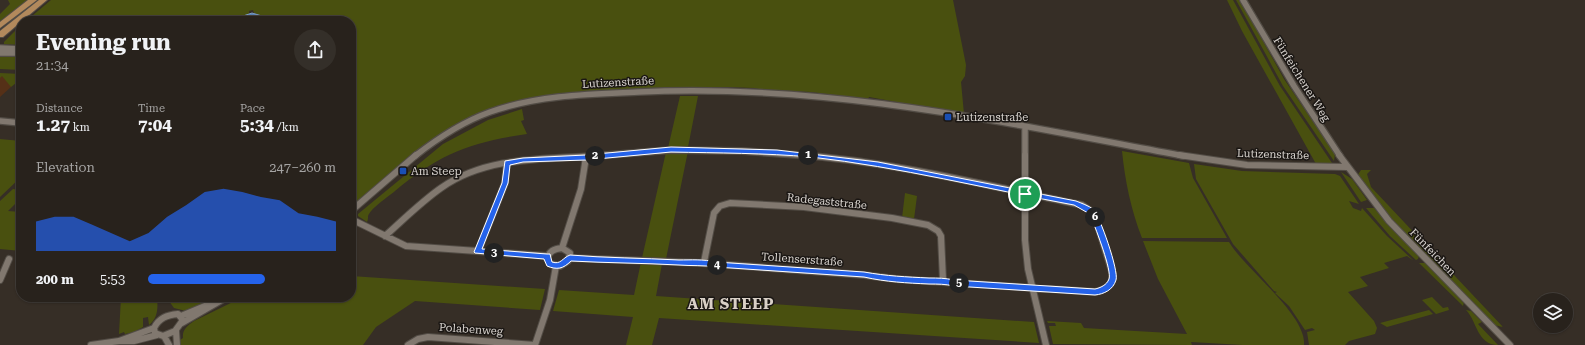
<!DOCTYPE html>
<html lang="en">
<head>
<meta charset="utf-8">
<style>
	body { margin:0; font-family:"Roboto Serif",serif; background:#342f29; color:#f1f3f6; height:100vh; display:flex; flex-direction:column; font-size:15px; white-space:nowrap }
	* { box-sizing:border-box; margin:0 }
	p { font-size:13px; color:#a5a4a3 }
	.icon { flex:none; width:22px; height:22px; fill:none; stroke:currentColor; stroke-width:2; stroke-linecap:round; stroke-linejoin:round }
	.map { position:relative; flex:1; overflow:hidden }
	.panel { position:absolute; left:16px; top:16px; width:340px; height:286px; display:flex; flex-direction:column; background:#28221c; border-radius:16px; box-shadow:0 1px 3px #0004,0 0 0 1px #443f3b }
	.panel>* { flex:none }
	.buttons { position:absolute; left:1533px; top:293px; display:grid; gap:8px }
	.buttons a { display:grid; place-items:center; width:40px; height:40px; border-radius:50%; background:#28221c; box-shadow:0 1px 3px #0004,0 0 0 1px #443f3b; font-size:20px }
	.pin { position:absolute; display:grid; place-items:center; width:34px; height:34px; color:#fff; margin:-17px; border:2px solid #fff; border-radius:50%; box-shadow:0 1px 4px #0007 }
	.km { position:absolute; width:20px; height:20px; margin:-10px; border-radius:50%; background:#222; color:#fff; font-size:11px; line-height:20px; text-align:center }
	.round { display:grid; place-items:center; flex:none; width:42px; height:42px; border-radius:21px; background:#342f29 }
	.head { display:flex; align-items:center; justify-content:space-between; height:68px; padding:0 20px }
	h1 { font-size:22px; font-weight:700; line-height:30px }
	.metrics { display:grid; grid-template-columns:repeat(3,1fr); gap:6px; height:68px; padding:4px 20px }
	.metrics div { display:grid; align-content:center }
	.metrics b { font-size:17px; font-weight:700 }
	.metrics small { font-size:11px; font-weight:400 }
	.metrics p { font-size:11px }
	.chart { height:112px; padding:8px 20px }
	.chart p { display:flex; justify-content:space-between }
	.chart svg { width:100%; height:72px; margin-top:4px; fill:#2563eb; opacity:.7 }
	ul { padding:0 20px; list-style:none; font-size:13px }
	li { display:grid; grid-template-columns:64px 48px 1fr; align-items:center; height:30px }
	li i { height:10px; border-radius:5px; background:#2563eb }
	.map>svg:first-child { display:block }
</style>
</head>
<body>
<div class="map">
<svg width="1585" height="345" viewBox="0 0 1585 345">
	<rect width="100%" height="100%" fill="#362e26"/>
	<path fill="#49500f" d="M8 0H29L0 21V14L10 4Z
		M51 0H953L966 65 965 76 961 82 964 114 869 97 868 99 811 92 759 89 754 88 728 87 669 88 555 95 470 118 444 132 420 149 351 207V21H263L262 16 254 13 253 10 249 11V13L247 15 228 21H26Z
		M1227 0H1233L1280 86 1332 163 1316 164 1242 31Z
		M1236 0H1240L1284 79 1335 154 1334 161 1283 86Z
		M21 25V45L4 44V42Z
		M0 54H21V70L0 69Z
		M0 73 21 74 19 77 21 79 11 87 0 86Z
		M680 96H698L688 147 668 148Z
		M522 109 524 120 521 121 527 134C471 142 439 154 395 191 388 197 371 208 368 216 368 218 368 220 367 222L358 216V214L443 144 488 120Z
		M0 139 21 141V144L15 151 21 152V177L0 197Z
		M688 151 666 259 642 258 666 152Z
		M1122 151 1189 163 1193 178 1227 238H1142C1131 210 1125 181 1122 151Z
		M1194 164 1242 171 1335 174 1340 176 1359 204 1349 201 1353 208 1361 211 1362 208 1387 236 1414 261 1407 256 1384 263 1389 268 1360 277 1368 286 1348 292 1374 321 1377 328 1375 334 1349 341 1345 345H1309L1307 332 1315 330 1312 328 1305 330 1289 306 1275 293 1277 292 1274 291 1233 244 1196 179Z
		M1361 170H1371L1367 174 1371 187 1503 327 1494 325 1392 220 1357 176Z
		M1341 172 1352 179 1367 200 1361 202Z
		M13 189 21 190V198L8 211 21 212V251L0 249V201Z
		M905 193 917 196 914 219 902 218Z
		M1366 208H1374L1419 256 1418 259 1416 260 1390 236Z
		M1143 241 1229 242C1245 269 1307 315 1304 345H1243L1191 342 1192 345 1053 344 1049 326H1056L1055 323H1048L1047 321 1081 323 1084 328 1187 334 1158 279Z
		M641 262 662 264 656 296 1034 322 1039 343 659 318 652 345H626L633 317 553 311 559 290 634 295Z
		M1419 263H1425L1464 302 1463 306Z
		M351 276 545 289 540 310 415 301 376 327 363 345H180V340L183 338C182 330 187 326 194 321L243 297H351Z
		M121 297H157C158 308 158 318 149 325L148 317 143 318V327L134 332 125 334 124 332 119 334Z
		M166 297H220L186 311 174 308Z
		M1432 297 1443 308 1448 307 1449 310 1436 314 1422 300Z
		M1429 310 1433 314 1387 327 1380 323Z
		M1466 310 1471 311 1482 322 1478 324 1498 345C1477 345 1477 321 1466 310Z"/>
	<path fill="#5683b6" stroke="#7d9bbe" d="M252 13 262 16 263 21H228Z"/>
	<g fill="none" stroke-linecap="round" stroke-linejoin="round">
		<g stroke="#524c45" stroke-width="8">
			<path id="street-far1" d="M1243 0 1294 86 1340 156
				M0 48 21 49
				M0 53H20
				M0 121 21 123
				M1025 127V156
				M415 156C438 138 462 122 490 112 537 95 589 94 638 92 826 83 1001 122 1184 156
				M595 156 671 150 742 151 813 156"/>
		</g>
		<g stroke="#524c45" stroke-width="8">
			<path id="street" d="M1025 155V240L1028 269 1046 345
				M1179 155 1247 165 1347 167
				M1339 155 1389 221 1510 345
				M351 211 416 155
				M351 219 406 246 547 256
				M385 236C403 220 421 202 441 188 489 154 551 160 607 155
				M562 248 581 189 586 157
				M562 248 570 253 568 261 560 266 550 264 547 259C549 251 554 249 562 248Z
				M478 251 505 183 507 163
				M570 258 702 263 864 275 896 279 1095 292C1105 290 1112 286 1113 275L1096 219 1091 211 1082 205C989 186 895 162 800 155
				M704 262 714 213 720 206 730 203 804 207 892 218 928 225 938 231 941 236 943 280
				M0 280 9 259
				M178 314 183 320 175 331 163 336 155 333 154 328C159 318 167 315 178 314Z
				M181 316 212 303
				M182 323 227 297
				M176 331 177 345
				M164 336 169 345
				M121 341H134L157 335
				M91 345 119 341 154 328
				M408 345 418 339 428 337 535 345 550 300 556 266"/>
		</g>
		<g stroke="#524c45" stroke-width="2">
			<path id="primary" d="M28 0H37L0 28V22Z
				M39 0H47L3 37H0V31Z"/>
		</g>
		<use href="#street-far1" stroke="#81786f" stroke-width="5.5"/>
		<use href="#street" stroke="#81786f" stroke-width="6"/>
		<use href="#primary" fill="#b2895c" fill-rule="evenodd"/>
	</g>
	<path fill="#553017" d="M2 76 11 87 0 97V78Z"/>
	<path fill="#2563eb" stroke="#fff" fill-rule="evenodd" d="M671 147 777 150 878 162 1076 201C1081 203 1089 206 1093 209 1100 216 1119 271 1116 280 1113 290 1104 294 1095 295L954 286C945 284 938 284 929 284 907 283 886 282 864 277L716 267C703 265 691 266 679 265 643 263 607 263 571 261 563 269 557 270 547 266L544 259 475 253 474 252 502 183 505 161 523 158 586 155ZM671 152C718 153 765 153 811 157 900 167 987 189 1074 205L1088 213 1092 219C1096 230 1112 270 1109 279 1107 285 1100 288 1095 289L954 280C945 278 938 278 929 278 907 277 886 276 864 272L716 262C703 259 691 260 679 260 642 258 606 258 570 255 562 258 561 265 552 262L550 254H547L482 249 508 183 510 165 523 162 586 160Z"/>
	<g fill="#1a4fb4" stroke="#1b1714" stroke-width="1.5">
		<rect x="944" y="113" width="8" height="8" rx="2"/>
		<rect x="399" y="167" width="8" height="8" rx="2"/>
	</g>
	<g text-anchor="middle" stroke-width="3" stroke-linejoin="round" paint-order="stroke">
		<g font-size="11" fill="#d9d4cf" stroke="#1b1714">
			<text transform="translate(1302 79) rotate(58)" y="4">Fünfeichener Weg</text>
			<text transform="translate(618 82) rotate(-3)" y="4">Lutizenstraße</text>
			<text transform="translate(1273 154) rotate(2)" y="4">Lutizenstraße</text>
			<text transform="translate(827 201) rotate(6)" y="4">Radegaststraße</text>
			<text transform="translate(1433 252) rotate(46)" y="4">Fünfeichen</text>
			<text transform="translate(802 259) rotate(4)" y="4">Tollenserstraße</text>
			<text transform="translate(471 329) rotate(4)" y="4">Polabenweg</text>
		</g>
		<g font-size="11" fill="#d9d4cf" stroke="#1b1714" text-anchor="start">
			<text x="956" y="121">Lutizenstraße</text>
			<text x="411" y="175">Am Steep</text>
		</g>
		<g font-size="15" font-weight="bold" letter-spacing="1" fill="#d9d0c6" stroke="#1b1714">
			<text x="731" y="309">AM STEEP</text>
		</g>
	</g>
</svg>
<div class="buttons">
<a><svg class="icon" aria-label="layers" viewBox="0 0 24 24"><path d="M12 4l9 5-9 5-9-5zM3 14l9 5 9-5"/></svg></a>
</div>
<div class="pin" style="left:1025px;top:194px;background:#1e9e55"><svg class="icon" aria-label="arrive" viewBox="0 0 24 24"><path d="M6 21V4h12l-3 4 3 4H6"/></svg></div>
<b class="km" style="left:808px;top:155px">1</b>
<b class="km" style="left:595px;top:156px">2</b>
<b class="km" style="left:494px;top:253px">3</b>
<b class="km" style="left:717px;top:265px">4</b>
<b class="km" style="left:959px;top:283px">5</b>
<b class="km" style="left:1095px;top:217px">6</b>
<section class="panel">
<div class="head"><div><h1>Evening run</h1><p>21:34</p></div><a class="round"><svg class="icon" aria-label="share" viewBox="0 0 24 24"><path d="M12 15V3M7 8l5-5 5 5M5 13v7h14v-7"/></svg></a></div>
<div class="metrics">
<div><p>Distance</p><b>1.27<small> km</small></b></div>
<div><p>Time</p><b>7:04</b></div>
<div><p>Pace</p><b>5:34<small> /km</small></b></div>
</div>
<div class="chart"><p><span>Elevation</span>247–260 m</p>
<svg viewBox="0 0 160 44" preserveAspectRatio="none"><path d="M0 44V26L10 23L20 23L30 28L40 33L50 38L60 33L70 23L80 16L90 8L100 6L110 8L120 11L130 13L140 21L150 23L160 26V44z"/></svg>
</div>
<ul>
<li><b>200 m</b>5:53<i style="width:62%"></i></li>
</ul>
</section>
</div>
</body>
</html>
